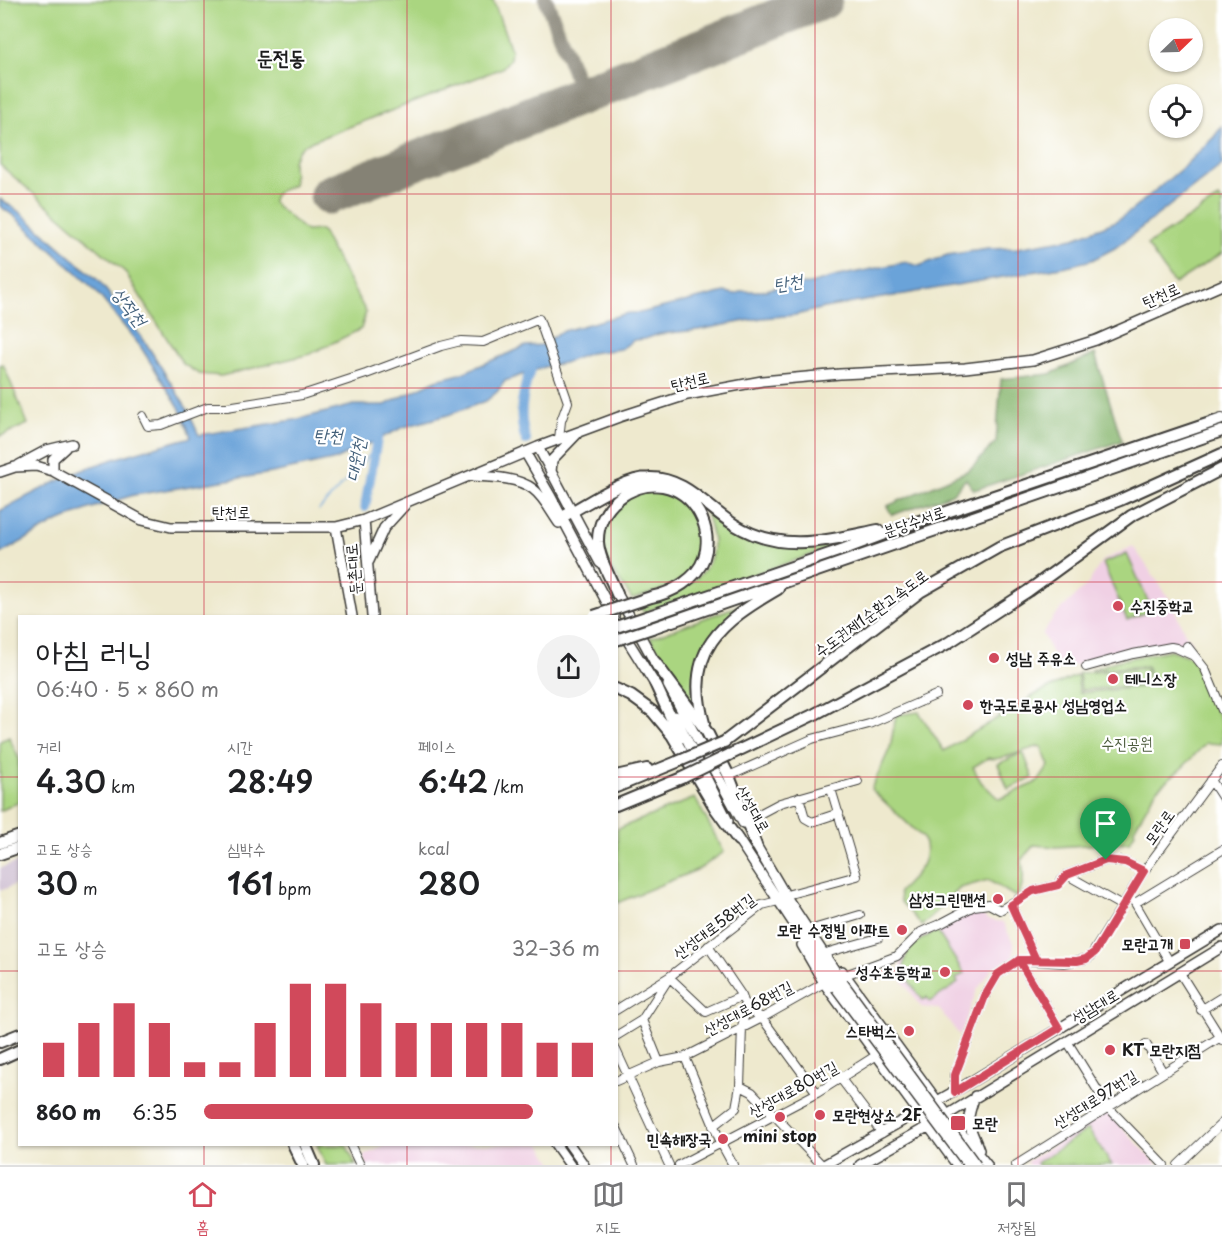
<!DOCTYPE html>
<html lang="ko">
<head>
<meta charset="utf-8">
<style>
	body { margin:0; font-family:"Playpen Sans","Poor Story",sans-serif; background:#f2f2f2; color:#202124; height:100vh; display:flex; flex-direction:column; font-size:22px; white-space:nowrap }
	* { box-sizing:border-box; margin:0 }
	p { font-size:20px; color:#757577 }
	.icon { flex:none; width:33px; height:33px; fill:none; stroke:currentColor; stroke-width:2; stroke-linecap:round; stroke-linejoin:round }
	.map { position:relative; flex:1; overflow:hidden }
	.panel { position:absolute; left:18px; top:615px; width:600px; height:531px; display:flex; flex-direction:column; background:#fff; border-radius:0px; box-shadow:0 2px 4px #0004 }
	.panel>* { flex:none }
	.needle { width:39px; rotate:67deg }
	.fabs { position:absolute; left:1149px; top:18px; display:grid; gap:12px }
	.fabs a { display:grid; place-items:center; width:54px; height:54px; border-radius:50%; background:#fff; box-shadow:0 2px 4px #0004; font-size:30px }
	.pin { position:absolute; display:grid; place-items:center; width:51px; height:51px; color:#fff; margin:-62px -26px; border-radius:50% 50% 50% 0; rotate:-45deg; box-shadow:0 0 6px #0007 }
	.pin .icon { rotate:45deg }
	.round { display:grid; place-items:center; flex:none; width:63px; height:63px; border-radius:32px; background:#f2f2f2 }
	.head { display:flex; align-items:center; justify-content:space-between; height:102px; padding:0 18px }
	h1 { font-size:33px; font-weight:600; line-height:45px }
	.stats { display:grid; grid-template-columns:repeat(3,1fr); gap:9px; height:102px; padding:6px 18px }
	.stats div { display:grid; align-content:center }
	.stats b { font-size:30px; font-weight:600 }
	.stats small { font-size:16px; font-weight:400 }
	.stats p { font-size:16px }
	.chart { height:168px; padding:12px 18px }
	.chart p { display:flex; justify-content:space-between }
	.chart svg { width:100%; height:108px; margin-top:6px; stroke:#d1495b; stroke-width:6 }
	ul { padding:0 18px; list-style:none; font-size:20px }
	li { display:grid; grid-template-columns:96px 72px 1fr; align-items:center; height:45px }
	li i { height:15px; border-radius:8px; background:#d1495b }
	.dock { display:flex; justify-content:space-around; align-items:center; height:84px; border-top:2px solid #e0e0e0; background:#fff; font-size:16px; color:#757577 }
	.dock a { display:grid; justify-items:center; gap:3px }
	.dock .on { color:#d1495b }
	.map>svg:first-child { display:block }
</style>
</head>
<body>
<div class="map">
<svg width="1222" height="1165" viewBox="0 0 1222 1165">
	<rect width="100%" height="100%" fill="#fff"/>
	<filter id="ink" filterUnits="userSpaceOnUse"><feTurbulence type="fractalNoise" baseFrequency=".0167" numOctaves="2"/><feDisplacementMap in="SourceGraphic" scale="12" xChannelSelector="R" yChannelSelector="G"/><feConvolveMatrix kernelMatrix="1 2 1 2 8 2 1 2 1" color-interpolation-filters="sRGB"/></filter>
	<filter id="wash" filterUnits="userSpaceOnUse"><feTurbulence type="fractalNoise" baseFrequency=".008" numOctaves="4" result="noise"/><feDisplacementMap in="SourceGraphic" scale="24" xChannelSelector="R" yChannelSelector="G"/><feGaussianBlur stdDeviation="1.35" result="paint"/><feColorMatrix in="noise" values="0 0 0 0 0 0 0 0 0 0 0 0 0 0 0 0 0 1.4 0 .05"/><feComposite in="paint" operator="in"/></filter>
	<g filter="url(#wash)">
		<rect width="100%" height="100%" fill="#eee9ce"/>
		<path fill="#f0d0e4" d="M1133 546 1169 598 1185 633 1192 642 1185 649 1160 645 1082 666 1057 663 1042 634 1055 615 1088 584 1102 561Z
			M976 909 988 920 1003 922 1014 945 1013 958 993 968 977 990 960 1036 939 1009 921 1007 899 976 902 954 921 933Z
			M1107 1112 1158 1165H1029L1026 1162Z
			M541 1144 554 1165H367L363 1156 387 1145Z"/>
		<path fill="#cebed1" d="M19 862V883L0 891V868Z"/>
		<path fill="#aad580" stroke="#63784e" stroke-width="1.5" fill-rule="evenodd" d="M0 0H493L511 50 510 59 502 68 305 144C285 162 297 165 293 185 283 191 273 190 273 203L306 231 321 230 366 312 361 329 310 354 221 376 199 374 183 364 125 272 0 165Z
			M1219 198 1222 202V253L1174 284 1147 245Z
			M3 364 28 424 0 436V365Z
			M660 490C669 494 680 497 688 505 709 525 707 561 683 578 668 589 649 594 632 599 625 588 608 566 604 555 597 533 615 500 636 493 643 491 652 491 660 490Z
			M706 511C755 548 781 550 840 545L643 612 641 607C669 594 714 582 713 543 713 533 708 521 706 511Z
			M1127 554 1152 610 1127 620 1103 563Z
			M741 605C730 617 700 652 696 666 693 678 692 690 693 703L650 638Z
			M1170 650 1191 657 1200 672 1222 725V744L1206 743 1183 767 1157 789 1134 829 1135 833 1129 842 1056 847 1034 845 1022 859C1023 874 1026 885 1016 897L988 880 960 888 922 926 901 902 899 892C914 876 933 862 923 838L871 789 890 748 896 715 919 712 944 751 1038 693 1078 675 1079 693 1150 686 1147 666 1091 670 1116 661ZM1041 746 1049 766 1038 782 999 799 981 782 973 767 988 758C1001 762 1025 749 1041 746Z
			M1146 668 1147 685 1081 690 1079 673Z
			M9 737 19 759V802L0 811V741Z
			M1021 753 1024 754 1033 778 1008 789 998 764Z
			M695 798 724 852 699 869 617 903V829Z
			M937 931 964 973 956 979 958 983 930 1002 927 997 923 1000C917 992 907 981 905 972 900 949 920 939 937 931Z
			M1088 1129 1112 1165H1038L1037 1163Z
			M317 1145H346L356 1165H326Z"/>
		<path fill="#87b66e" stroke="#526945" stroke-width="1.5" d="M1095 354 1122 441 974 490 966 479 952 494 892 515 887 506 969 470 996 442 1001 379 1050 374Z"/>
		<path fill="#6aa3d9" stroke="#43607a" stroke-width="1.5" d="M1222 126V165L1115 248 1092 260 1067 266 824 308 796 315 762 318 698 330 659 334 645 339 634 340 621 349 590 353 564 363 547 366 505 381 497 392 486 401 448 415 404 427 337 459 272 473 134 495 89 509 55 523 0 554V511C29 495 57 480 88 468 121 455 157 447 191 437L179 407 140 346 94 289 15 217 0 206V199L21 213 100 282 146 343 186 407 199 435 294 420 354 405H385L436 380 460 374 526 346 542 345 560 332 628 313H640L724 292 735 294 742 291H762L785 285 810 284 838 276 906 262 919 266 947 255 988 249 1017 248 1074 238 1114 222 1132 210 1181 169 1214 137Z"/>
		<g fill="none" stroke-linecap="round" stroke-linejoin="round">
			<path stroke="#6aa3d9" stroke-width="1.5" d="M319 510 374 450"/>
			<path stroke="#6aa3d9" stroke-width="10" d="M526 440C517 415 523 386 534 362
				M365 507 379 428"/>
			<path stroke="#858275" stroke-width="15" d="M546 0 583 96"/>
			<path stroke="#858275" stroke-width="39" d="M329 195 823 0"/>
		</g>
	</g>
	<g filter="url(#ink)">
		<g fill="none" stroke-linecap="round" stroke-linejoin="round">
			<g stroke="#3c3b37" stroke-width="10">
				<path id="minor" d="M143 416 148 426 161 425 208 407H227L302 395 366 374 441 346 461 341 483 342 539 319 568 402 561 421 559 439
					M1187 646 1205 669 1222 710
					M1086 667 1133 654 1171 647 1176 648 1194 656
					M729 776 812 739 869 724 936 695
					M1211 780 1222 797
					M799 797 805 818 812 822 839 813
					M746 821 780 803 858 781
					M1067 875 1122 906
					M790 894 857 876 831 789
					M1133 901 1135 903 1169 961
					M1135 903 1222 850
					M1011 905 1036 960
					M813 929 860 915
					M708 946 742 996 746 1007 762 1018 817 1093
					M829 952 878 938
					M1019 960 1059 1028
					M1180 973 1222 1040
					M845 975 897 956 921 932 942 923 974 906 989 904 1000 910 1033 891 1057 885 1067 875 1106 860 1125 862 1144 871
					M669 977 706 1012 742 996
					M746 1007 742 1027 740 1086 752 1092 822 1165
					M616 1010 669 977 762 905 778 901
					M1201 1010 1222 997
					M642 1020 659 1062
					M616 1036 642 1020 667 981
					M1067 1041 1108 1107 1164 1165
					M1146 1044 1163 1072
					M616 1050 669 1165
					M685 1057 721 1143 733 1165
					M841 1079 882 1133
					M616 1081 659 1062 685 1057 762 1018 824 983
					M955 1092V1075L985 996 998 974 1019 960 1064 963 1086 959 1091 956 1144 871 1222 766
					M713 1126 736 1108 740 1086
					M616 1127 634 1165
					M350 1144 360 1165
					M679 1165 817 1093 877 1055
					M1016 1165 1222 1036
					M1178 1165 1222 1123"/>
			</g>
			<g stroke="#3c3b37" stroke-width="12">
				<path id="major" d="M538 447 600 563
					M525 452 551 497 614 616
					M19 465 47 450 72 444
					M53 471V459L65 448
					M0 472 15 467 36 466 53 471 142 520 171 527H336L364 520 538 447 619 417 687 395 762 381 840 374 965 368 1033 360 1096 340 1222 285
					M551 473 552 460 577 434
					M472 476C491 477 517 477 533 489 544 497 551 512 559 523
					M364 520 372 616
					M336 527 352 616
					M369 561 384 528 405 505
					M614 588 658 668
					M616 622 658 689
					M668 685 743 823
					M675 716 728 821
					M736 836 836 988
					M753 840 787 898 843 983
					M802 945 824 983 957 1165
					M842 971 954 1124 987 1165
					M975 1096C964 1126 969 1122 979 1150
					M555 1144 570 1165
					M569 1144 584 1165
					M824 1165 964 1086 1222 930
					M860 1165 929 1126 1222 947"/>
			</g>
			<g stroke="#3c3b37" stroke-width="14">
				<path id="highway" d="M562 517C586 505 623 478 649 478 685 477 707 508 735 525 782 554 828 540 878 530
					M617 594C611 578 599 560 598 542 597 508 630 481 663 486 695 492 714 529 704 558 697 579 672 593 651 597
					M649 616 844 549 911 524 1222 419
					M655 627 1222 431
					M655 662 707 732 729 776 756 845
					M655 683 680 738
					M616 689 631 696 653 712 672 735 715 808 738 840
					M704 723C683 651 721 622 778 589
					M724 742 920 592 999 547 1120 500 1222 454
					M729 755 815 714 948 643 1028 591 1131 516 1222 469
					M616 776 647 769
					M616 787 677 762
					M616 805 684 777
					M0 843 20 836
					M0 854 20 847
					M0 1042 20 1034
					M0 1059 20 1050
					M293 1144 303 1165
					M305 1144 314 1165"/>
			</g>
			<use href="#minor" stroke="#fff" stroke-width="8"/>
			<use href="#major" stroke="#fff" stroke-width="9"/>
			<use href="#highway" stroke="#fff" stroke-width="10"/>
			<g stroke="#3c3b37" stroke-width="12" stroke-linecap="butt">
				<path id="major-bridge" d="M843 983 976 1165
					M836 988 968 1165"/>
			</g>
			<g stroke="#3c3b37" stroke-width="14" stroke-linecap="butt">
				<path id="highway-bridge" d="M594 616 651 597
					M616 627 649 616
					M616 640 655 627
					M677 762 724 742
					M684 777 729 755"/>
			</g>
			<use href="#major-bridge" stroke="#fff" stroke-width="9"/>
			<use href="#highway-bridge" stroke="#fff" stroke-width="10"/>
		</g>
	</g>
	<g fill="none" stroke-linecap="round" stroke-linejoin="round" filter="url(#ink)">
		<g stroke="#fff" stroke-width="12">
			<path id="route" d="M1106 860 1067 875 1058 885 1033 891 1011 905 1036 960H1019L1059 1028 955 1092V1075L985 996 998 974 1019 960 1077 961 1086 959 1095 952 1144 871 1125 862 1106 860"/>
		</g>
		<use href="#route" stroke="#d1495b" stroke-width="8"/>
	</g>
	<path fill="none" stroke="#d1495b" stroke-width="1.5" stroke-opacity="0.55" d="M204 0V616M407 0V616M611 0V616M815 0V1165M1018 0V1165M0 194H1222M0 388H1222M0 582H1222M0 777H20M616 777H1222M0 971H20M616 971H1222M204 1144V1165M407 1144V1165M611 1144V1165"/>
	<g fill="#d1495b" stroke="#fff" stroke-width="2">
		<circle cx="1118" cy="606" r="6"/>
		<circle cx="994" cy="658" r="6"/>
		<circle cx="1113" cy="679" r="6"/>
		<circle cx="968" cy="705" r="6"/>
		<circle cx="998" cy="899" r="6"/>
		<circle cx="902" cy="930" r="6"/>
		<rect x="1179" y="938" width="12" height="12" rx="3"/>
		<circle cx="945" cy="972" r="6"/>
		<circle cx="909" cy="1031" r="6"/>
		<circle cx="1110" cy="1050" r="6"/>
		<circle cx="820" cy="1115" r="6"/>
		<circle cx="780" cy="1117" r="6"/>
		<rect x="950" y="1115" width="16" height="16" rx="3"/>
		<circle cx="723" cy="1139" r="6"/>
	</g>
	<g text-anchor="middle" stroke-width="4.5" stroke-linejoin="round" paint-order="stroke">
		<g font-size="16" fill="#1c1c1c" stroke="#fff">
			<text transform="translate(1161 295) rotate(-24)" y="6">탄천로</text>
			<text transform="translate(690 381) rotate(-13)" y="6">탄천로</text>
			<text x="231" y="518">탄천로</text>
			<text transform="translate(914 521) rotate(-19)" y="6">분당수서로</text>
			<text transform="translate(353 569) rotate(-95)" y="6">둔촌대로</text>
			<text transform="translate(871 613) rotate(-36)" y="6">수도권제1순환고속도로</text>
			<text transform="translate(753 809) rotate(60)" y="6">산성대로</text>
			<text transform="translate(1159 827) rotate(-54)" y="6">모란로</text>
			<text transform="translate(714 926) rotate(-37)" y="6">산성대로58번길</text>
			<text transform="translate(1095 1006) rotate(-31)" y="6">성남대로</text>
			<text transform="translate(748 1008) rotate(-28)" y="6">산성대로68번길</text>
			<text transform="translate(793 1089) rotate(-29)" y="6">산성대로80번길</text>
			<text transform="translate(1095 1099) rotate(-32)" y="6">산성대로97번길</text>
		</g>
		<g font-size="16" font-weight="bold" fill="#1c1c1c" stroke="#fff" text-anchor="start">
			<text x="1130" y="612">수진중학교</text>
			<text x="1006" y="664">성남 주유소</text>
			<text x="1125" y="685">테니스장</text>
			<text x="980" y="711">한국도로공사 성남영업소</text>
			<text x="986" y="905" text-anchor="end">삼성그린맨션</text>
			<text x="890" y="936" text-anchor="end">모란 수정빌 아파트</text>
			<text x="1173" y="950" text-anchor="end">모란고개</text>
			<text x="933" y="978" text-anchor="end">성수초등학교</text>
			<text x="897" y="1037" text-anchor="end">스타벅스</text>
			<text x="1122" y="1056">KT 모란지점</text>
			<text x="832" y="1121">모란현상소 2F</text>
			<text x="972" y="1129">모란</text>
			<text x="780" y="1142" text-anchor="middle">mini stop</text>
			<text x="711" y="1145" text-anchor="end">민속해장국</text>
		</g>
		<g font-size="16" fill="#4e5d3f" stroke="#fff">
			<text x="1127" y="749">수진공원</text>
		</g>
		<g font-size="18" font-style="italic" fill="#43607a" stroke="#fff">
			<text transform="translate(788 283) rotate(-10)" y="6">탄천</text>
			<text transform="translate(129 307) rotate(52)" y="6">상적천</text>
			<text x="328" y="442">탄천</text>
			<text transform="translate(356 460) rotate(-80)" y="6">대원천</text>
		</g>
		<g font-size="20" font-weight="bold" fill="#1c1c1c" stroke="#fff">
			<text x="281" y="65">둔전동</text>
		</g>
	</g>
</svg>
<div class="fabs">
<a><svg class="needle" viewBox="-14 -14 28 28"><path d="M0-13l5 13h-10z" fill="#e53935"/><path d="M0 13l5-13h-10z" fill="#757577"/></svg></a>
<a><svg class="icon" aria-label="locate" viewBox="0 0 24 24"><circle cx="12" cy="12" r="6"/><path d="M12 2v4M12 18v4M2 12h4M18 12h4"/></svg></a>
</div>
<div class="pin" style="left:1106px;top:860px;background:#1e9e55"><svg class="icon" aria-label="arrive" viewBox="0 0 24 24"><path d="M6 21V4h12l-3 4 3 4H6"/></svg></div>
<section class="panel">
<div class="head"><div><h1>아침 러닝</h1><p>06:40 · 5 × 860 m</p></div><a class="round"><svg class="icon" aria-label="share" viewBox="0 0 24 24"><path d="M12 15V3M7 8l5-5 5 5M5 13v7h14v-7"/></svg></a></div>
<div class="stats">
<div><p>거리</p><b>4.30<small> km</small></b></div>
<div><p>시간</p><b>28:49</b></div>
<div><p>페이스</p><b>6:42<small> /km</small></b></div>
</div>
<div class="stats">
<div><p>고도 상승</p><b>30<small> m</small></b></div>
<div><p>심박수</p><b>161<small> bpm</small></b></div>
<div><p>kcal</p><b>280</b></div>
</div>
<div class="chart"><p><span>고도 상승</span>32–36 m</p>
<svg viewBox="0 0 160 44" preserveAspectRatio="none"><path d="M5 44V30M15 44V22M25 44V14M35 44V22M45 44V38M55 44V38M65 44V22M75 44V6M85 44V6M95 44V14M105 44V22M115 44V22M125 44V22M135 44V22M145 44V30M155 44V30"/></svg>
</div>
<ul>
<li><b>860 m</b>6:35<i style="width:83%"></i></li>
</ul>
</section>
</div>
<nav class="dock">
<a class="on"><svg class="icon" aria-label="home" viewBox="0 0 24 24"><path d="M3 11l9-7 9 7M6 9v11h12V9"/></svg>홈</a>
<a><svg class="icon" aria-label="map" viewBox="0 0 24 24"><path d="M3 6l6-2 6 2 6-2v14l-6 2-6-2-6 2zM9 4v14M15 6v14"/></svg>지도</a>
<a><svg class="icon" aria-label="saved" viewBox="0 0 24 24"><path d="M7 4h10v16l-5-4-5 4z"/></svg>저장됨</a>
</nav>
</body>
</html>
